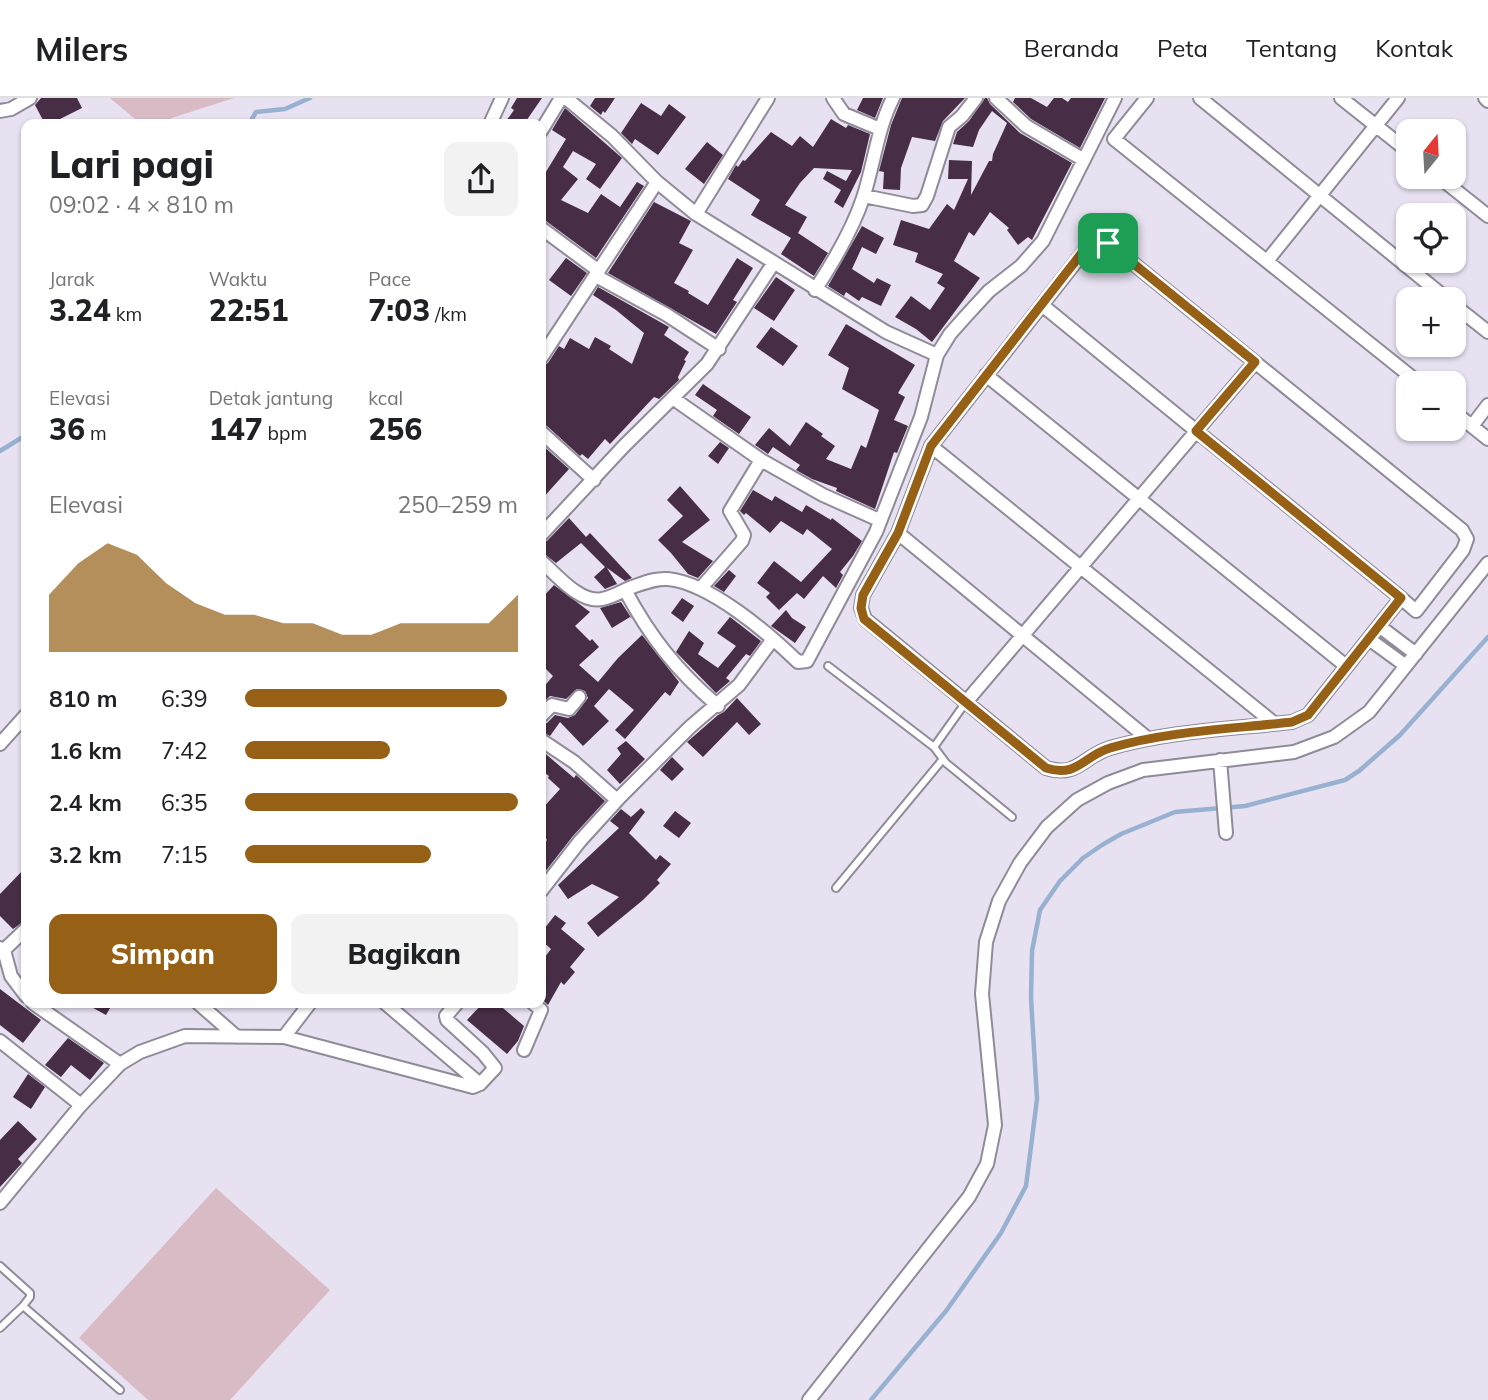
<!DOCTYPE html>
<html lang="id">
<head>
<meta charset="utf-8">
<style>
	body { margin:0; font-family:Mulish,sans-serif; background:#f2f2f2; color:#202124; height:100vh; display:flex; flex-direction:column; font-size:26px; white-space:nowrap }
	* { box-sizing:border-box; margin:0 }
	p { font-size:23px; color:#757577 }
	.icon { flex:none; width:38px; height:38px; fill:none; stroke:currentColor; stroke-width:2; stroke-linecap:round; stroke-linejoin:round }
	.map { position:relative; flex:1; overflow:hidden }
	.details { position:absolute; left:21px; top:21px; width:525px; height:889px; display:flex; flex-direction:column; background:#fff; border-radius:14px; box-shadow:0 2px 5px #0004 }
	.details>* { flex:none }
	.needle { width:46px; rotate:18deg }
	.controls { position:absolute; left:1396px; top:21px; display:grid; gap:14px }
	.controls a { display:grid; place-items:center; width:70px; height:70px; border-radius:14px; background:#fff; box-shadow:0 2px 5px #0004; font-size:35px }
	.pin { position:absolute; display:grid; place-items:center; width:60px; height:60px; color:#fff; margin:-30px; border-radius:14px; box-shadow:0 4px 10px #0006 }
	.round { display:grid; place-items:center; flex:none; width:74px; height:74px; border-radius:14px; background:#f2f2f2 }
	.overview { display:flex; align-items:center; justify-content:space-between; height:119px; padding:0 28px }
	h1 { font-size:38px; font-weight:800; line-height:52px }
	.figures { display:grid; grid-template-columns:repeat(3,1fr); gap:10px; height:119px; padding:7px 28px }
	.figures div { display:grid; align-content:center }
	.figures b { font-size:30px; font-weight:800 }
	.figures small { font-size:19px; font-weight:400 }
	.figures p { font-size:19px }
	.chart { height:196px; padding:14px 28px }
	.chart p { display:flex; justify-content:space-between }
	.chart svg { width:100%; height:126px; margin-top:7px; fill:#966017; opacity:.7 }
	.cta { display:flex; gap:14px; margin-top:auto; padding:14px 28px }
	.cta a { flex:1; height:80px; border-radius:14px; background:#966017; color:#fff; font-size:28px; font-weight:800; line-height:80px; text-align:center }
	.cta a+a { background:#f2f2f2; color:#202124 }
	ul { padding:0 28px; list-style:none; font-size:23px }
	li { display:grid; grid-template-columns:112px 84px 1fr; align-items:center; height:52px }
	li i { height:18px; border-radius:9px; background:#966017 }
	header { display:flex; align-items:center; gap:42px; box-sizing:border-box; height:98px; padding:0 35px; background:#fff; border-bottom:2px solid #e0e0e0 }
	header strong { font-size:33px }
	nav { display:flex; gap:38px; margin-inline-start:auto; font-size:24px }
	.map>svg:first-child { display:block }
</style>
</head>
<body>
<header>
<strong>Milers</strong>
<nav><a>Beranda</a><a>Peta</a><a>Tentang</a><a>Kontak</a></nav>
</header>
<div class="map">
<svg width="1488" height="1302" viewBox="0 0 1488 1302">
	<rect width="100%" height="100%" fill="#e7e1f1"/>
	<path fill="#d9bbc6" d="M110 0H234L153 26H141Z
		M216 1090 330 1192 230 1302H148L79 1240Z"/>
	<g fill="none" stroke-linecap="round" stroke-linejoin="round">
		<path stroke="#98b1d1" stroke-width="4.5" d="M249 26 256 14 285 11 310 0
			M0 353 26 337
			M871 1302 946 1213 1001 1135 1026 1088 1037 1001 1031 900 1032 853 1040 812 1060 783 1083 760 1102 747 1121 736 1175 714 1245 708 1345 682 1359 673 1400 637 1488 539"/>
	</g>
	<path fill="#472e46" d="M41 0H77L82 10 50 26H45L35 7Z
		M517 0H542L524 26H504L514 12 511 10Z
		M595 0H615L605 15 603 13 601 17 590 8Z
		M863 0H883L875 20 857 12Z
		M902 0H965L943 23 935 43 912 39 901 70 900 92 883 91 884 74 879 73 891 27Z
		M985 0H987L990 6 1020 35 1072 65 1032 142 1028 139 1018 147 1007 132 1009 130 990 114 974 138 969 134 954 163 980 180 932 244 916 231 895 219 911 198 930 212 945 190 937 185 943 176 915 164 918 155 893 147 901 122 929 131 947 106 954 112 968 81H948L949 62 972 63 971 97 989 63H992L993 56 1007 25 992 13 979 32 973 49 953 46 957 34 969 23Z
		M1015 0H1031L1047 9 1054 0H1062L1068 4 1071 0H1105L1080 50 1031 21 1013 4Z
		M641 5 661 18 669 6 686 19 658 57 635 41 632 46 621 35Z
		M565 10 622 60 600 91 586 81 596 66 573 53 563 69 578 81 561 102 588 115 601 96 620 109 637 84 644 88 596 160 546 123 541 121V82L566 41 552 32Z
		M831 21 846 30 848 27 870 36 861 74 843 110 834 104 841 92 823 81 827 73 846 83 852 72 814 70 800 85 785 107 807 119 798 135 828 155 814 178 781 156 791 140 751 117 760 102 728 81 736 67 738 69 743 62 745 63 771 34 792 48 800 38 813 49Z
		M707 44 723 57 704 86 685 71Z
		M654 104 691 123 679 145 693 152 674 185 689 193 688 195 708 207 737 160 753 170 733 202 737 204 716 236 608 175Z
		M862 128 884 140 876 156 862 149 852 171 874 185 877 180 891 187 881 208 862 199 859 203 846 194 844 198 828 188Z
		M566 160 587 175 571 198 549 182Z
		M776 179 795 192 774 223 754 210Z
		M598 189 669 229 664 237 689 254 684 262 686 263 678 279 679 282 659 301 654 299 610 346 605 341 588 361 582 356 580 358 547 328 541 325V269L548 265 559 248 564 251 570 240 589 251 595 239 611 248 609 251 632 266 644 235 616 212 593 197Z
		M846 226 915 267 898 295 905 299 894 322 908 328 897 355 894 354 875 411 836 393 837 390 812 381 796 372 800 367 773 349 768 356 755 347 769 330 790 348 806 324 823 336 821 338 835 348 826 361 851 371 861 347 866 350 879 312 842 291 849 270 828 257Z
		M771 229 798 248 783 268 756 249Z
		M703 286 751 319 739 336 713 318 717 312 695 297Z
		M720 344 729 350 718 366 708 358Z
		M541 346 569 371 541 402Z
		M680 388 710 422 682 444 713 463 698 480 688 476 671 455 658 442 683 418 667 402Z
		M753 392 772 403 775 398 802 414 806 407 831 422 832 420 862 443 853 458 840 474 843 477 836 490 823 478 804 501 797 495 779 512 766 499 770 495 757 485 774 463 801 484 832 451 807 431 803 437 781 423 770 435 746 415 744 417 740 413Z
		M569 420 586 439 590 435 632 480 625 483 607 470 617 486 605 491 594 479 605 469 581 445 556 465 543 455 541 446 547 443Z
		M729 472 736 478 724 494 714 488Z
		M554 487 590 514 575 528 590 543 592 541 599 549 579 567 598 584 618 560 642 537 679 584 670 598 665 594 625 641 615 632 634 612 609 591 594 608 609 623 583 648 560 624 550 638 541 633V627L547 625 555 617 568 620 575 617 588 600 585 593 577 591 566 601 550 598 541 606V592L553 578 541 566V501Z
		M682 500 694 508 683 524 671 515Z
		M621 504 632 521 630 519 612 530 600 510Z
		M786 512 792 520 806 529 795 545 771 528Z
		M730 519 761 543 750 558 746 556 726 580 730 583 716 595 676 554 689 533 704 545 698 556 718 570 736 548 717 535Z
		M737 600 761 626 749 637 737 624 703 659 687 644 718 617 724 614Z
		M626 643 645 661 620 686 607 672 621 656 617 650Z
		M541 652 574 680 576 677 605 703 573 738 541 779V748L547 742 541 734V712L560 691 548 680 549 678 541 672Z
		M672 659 684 671 672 683 660 672Z
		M641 710 645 714 629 735 656 762 660 757 671 766 657 782 660 785 643 802 598 839 587 825 619 799 592 786 568 801 558 787 619 730 610 723 621 711 631 719Z
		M675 713 691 725 679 740 663 728Z
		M26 769V822L13 831 0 818V796Z
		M555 817 566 825 561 831 585 851 570 869 575 874 564 887 561 884 548 907 541 900V864L551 851 541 842V835Z
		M0 891 41 922 23 945 0 927Z
		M84 905H113L106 917Z
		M483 905H497L524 928 518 943 507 956 467 922Z
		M68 940 104 965 90 982 71 967 61 979 45 967Z
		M28 976 45 989 31 1011 13 999Z
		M18 1023 37 1041 18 1061 22 1065 0 1089V1042Z"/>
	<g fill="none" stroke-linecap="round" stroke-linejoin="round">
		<g stroke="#908a99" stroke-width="10">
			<path id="service" d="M828 568 934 649 966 604
				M934 649 946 665 1012 719
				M836 790 943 661
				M0 1168 30 1195V1199L23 1208 120 1292
				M0 1230 23 1208"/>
		</g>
		<g stroke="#908a99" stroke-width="16">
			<path id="minor" d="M566 0 612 38 657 84 696 116 886 234 937 257
				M833 0 844 16 880 31
				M996 0 1026 28 1084 62
				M1147 0 1114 41 1419 285
				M1200 0 1447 201
				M1341 0 1409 54
				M1485 0 1488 3
				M0 13 11 11 30 0
				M490 26 502 0
				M541 33 561 0
				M1439 79 1488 118
				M864 98 913 108 922 107 927 98 949 29 962 18 976 0
				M696 116 768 0
				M541 130 599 173
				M1097 143 1108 145 1462 432 1467 441 1463 452 1416 513 1401 500 1308 617 1292 624C1231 631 1169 633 1110 650 1083 658 1078 680 1046 670L865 521 861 510 863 497 898 435 931 348 1089 147Z
				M1267 163 1398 0
				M596 178 667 217 719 251
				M815 192C834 163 852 133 863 100 874 67 877 31 893 0
				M1042 207 1401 500
				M1454 207 1488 234
				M541 260 657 84
				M986 277 1346 568
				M674 301 761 362 823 397 879 422
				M1454 314 1488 341
				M1472 328 1488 307
				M541 334 594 382
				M931 348 1275 626
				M898 435 1147 640
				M541 437 624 348 707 266 773 166
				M541 463C556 476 580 506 602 501 613 499 622 493 632 489 644 485 655 480 668 481 710 485 768 535 798 564L807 563 876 434 921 319 937 257 950 236 966 218 989 193 1021 168 1043 143 1115 0
				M701 490 742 443 744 437 730 413 761 362
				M625 492C650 539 677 573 718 608
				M1379 528 1416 556
				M1369 541 1406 568
				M966 604 1255 264
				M541 618 552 607 569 611 579 599
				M541 642 574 664 617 702
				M0 646 26 617
				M1220 662 1226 735
				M541 793 580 743 620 699 690 629 739 587 773 541
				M0 850 4 852 26 831
				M4 852 11 878 26 898
				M33 905 120 966 140 954 185 938 284 939 473 989 480 986 495 970 483 955 447 922 446 918 457 905
				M198 905 237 939
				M385 905 480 986
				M284 939 310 905
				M0 943 81 1007
				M524 952 541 912 533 905
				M0 1105 81 1007 120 966
				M809 1302 969 1099 987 1066 995 1027 982 896 986 844 999 803 1020 765 1047 729 1077 702 1108 685 1143 672 1294 654 1334 639 1369 614 1488 465"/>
		</g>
		<use href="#service" stroke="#fff" stroke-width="6"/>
		<use href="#minor" stroke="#fff" stroke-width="12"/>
	</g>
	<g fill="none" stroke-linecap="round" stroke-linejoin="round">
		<g stroke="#fff" stroke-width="14">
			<path id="route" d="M1097 143 1108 145 1255 264 1196 333 1401 500 1308 617 1292 624C1231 631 1169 633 1110 650 1083 658 1078 680 1046 670L864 521 861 510 863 497 898 435 931 348 1088 147Z"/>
		</g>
		<use href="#route" stroke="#966017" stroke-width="9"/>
	</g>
</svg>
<div class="controls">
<a><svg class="needle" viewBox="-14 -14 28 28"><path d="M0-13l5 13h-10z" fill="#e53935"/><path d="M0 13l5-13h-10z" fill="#757577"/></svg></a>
<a><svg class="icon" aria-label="locate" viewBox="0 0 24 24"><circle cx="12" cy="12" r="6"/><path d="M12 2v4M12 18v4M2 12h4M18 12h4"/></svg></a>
<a>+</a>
<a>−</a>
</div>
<div class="pin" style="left:1108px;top:145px;background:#1e9e55"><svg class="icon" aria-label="arrive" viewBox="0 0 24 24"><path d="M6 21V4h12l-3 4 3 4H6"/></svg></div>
<section class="details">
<div class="overview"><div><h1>Lari pagi</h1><p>09:02 · 4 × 810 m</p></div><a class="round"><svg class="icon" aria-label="share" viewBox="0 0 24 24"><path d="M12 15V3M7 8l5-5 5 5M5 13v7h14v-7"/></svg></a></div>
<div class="figures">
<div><p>Jarak</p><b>3.24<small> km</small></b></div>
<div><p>Waktu</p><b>22:51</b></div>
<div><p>Pace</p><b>7:03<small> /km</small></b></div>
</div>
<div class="figures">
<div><p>Elevasi</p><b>36<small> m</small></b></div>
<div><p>Detak jantung</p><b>147<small> bpm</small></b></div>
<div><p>kcal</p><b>256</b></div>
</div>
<div class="chart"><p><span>Elevasi</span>250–259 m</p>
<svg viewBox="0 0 160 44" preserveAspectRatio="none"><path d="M0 44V24L10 13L20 6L30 10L40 20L50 27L60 31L70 31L80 34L90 34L100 38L110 38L120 34L130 34L140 34L150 34L160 24V44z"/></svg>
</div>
<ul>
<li><b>810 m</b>6:39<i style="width:96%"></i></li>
<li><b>1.6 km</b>7:42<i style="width:53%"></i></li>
<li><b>2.4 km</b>6:35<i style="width:100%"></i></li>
<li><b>3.2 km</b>7:15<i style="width:68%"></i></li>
</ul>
<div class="cta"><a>Simpan</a><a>Bagikan</a></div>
</section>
</div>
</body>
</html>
